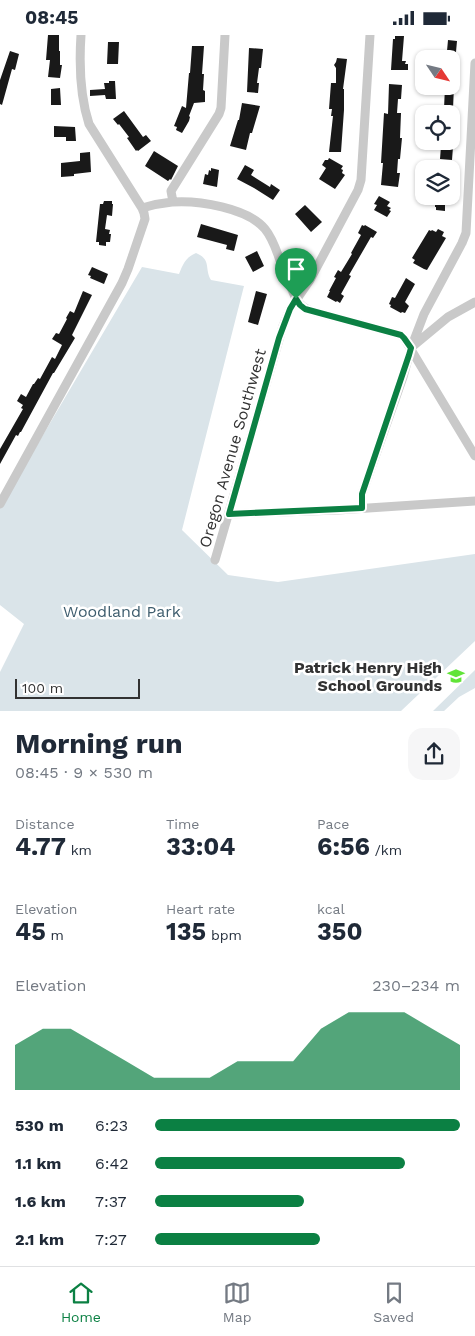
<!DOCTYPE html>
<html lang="en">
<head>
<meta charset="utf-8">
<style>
	body { margin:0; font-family:"Work Sans",sans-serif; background:#f6f6f7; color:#1f2937; height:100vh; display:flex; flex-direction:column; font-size:19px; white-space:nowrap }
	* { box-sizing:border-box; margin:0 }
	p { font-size:16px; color:#747a83 }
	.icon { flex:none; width:28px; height:28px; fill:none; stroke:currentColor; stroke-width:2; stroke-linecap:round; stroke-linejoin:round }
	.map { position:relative; height:676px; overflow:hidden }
	.panel { display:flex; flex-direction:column; background:#fff; flex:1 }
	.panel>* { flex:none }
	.needle { width:32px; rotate:125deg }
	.buttons { position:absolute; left:415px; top:15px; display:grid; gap:10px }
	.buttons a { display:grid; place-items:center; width:45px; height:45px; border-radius:10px; background:#fff; box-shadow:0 1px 4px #0004; font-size:25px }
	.scale { position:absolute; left:15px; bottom:12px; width:125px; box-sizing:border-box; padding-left:5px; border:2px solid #323232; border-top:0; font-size:14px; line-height:18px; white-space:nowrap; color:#323232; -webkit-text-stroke:4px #fff; paint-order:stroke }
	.pin { position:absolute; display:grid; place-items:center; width:42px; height:42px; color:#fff; margin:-51px -21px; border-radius:50% 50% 50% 0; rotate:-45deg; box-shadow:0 0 5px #0007 }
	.pin .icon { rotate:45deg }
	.round { display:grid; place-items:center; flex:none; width:52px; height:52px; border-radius:15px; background:#f6f6f7 }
	.summary { display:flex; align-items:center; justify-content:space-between; height:85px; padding:0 15px }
	h1 { font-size:28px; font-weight:700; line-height:38px }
	.figures { display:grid; grid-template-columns:repeat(3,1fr); gap:8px; height:85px; padding:5px 15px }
	.figures div { display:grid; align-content:center }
	.figures b { font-size:25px; font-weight:700 }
	.figures small { font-size:14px; font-weight:400 }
	.figures p { font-size:14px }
	.chart { height:140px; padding:10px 15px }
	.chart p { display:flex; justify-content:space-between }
	.chart svg { width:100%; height:90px; margin-top:5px; fill:#0b8043; opacity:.7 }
	ul { padding:0 15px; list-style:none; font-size:16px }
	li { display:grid; grid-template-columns:80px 60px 1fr; align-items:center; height:38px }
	li i { height:12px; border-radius:6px; background:#0b8043 }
	.status { display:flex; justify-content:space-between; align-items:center; height:35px; padding:0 25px; background:#fff; direction:ltr }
	.status svg { height:14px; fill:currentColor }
	.tabs { display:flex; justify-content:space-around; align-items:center; height:70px; border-top:1px solid #e0e1e3; background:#fff; font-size:14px; color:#747a83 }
	.tabs a { display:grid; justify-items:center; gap:2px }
	.tabs .current { color:#0b8043 }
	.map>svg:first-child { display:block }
</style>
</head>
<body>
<div class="status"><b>08:45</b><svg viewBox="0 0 49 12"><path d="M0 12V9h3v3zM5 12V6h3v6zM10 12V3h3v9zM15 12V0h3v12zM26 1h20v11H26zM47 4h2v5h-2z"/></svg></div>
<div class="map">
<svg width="475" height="676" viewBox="0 0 475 676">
	<rect width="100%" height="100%" fill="#fff"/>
	<path fill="#dae4e9" d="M196 218C212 225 204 233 211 245L244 251 182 495 228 540 278 547 475 519V606L401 676H0V637L24 589 0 570V473L142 232 179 239C183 229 186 222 196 218Z
		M475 635V653L459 662 444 676H433Z"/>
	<path fill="#191919" d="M48 0H59V16H60V30H62L60 43 48 42 50 25H46Z
		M395 1H404L402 26H406L405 29H408V35H391L393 4H395Z
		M448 5 457 6 456 17 447 16Z
		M108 7H119L118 29H107Z
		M192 11H204L202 39H204L203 55 205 56V67L194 68 189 81 190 82 189 86 182 98 176 95 177 92 174 91 182 71 186 73 189 38H190Z
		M249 13 263 14 261 33H259L257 48H259L258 58 247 57Z
		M10 16 19 19 15 35 12 34 2 70 0 69V45Z
		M337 23 347 24 343 54H344V75L341 117H329L333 81H331L332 74H329L331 48H336V33L334 30 336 27Z
		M109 46H115L116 64H106L105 60 90 61V55L105 54 104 48H109Z
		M389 49 402 50 401 64H398L397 78H401L400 103H402L400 124H398L397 138H400L398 152 381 150 383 128H381L384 78 388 79Z
		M445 51H454L453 74H444Z
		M60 53 61 70H51V54Z
		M242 68 260 71 252 98H250L246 115 230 111 238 85H239Z
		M124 76 143 102 146 100 151 106 138 116 137 115 136 116 127 103 129 102 119 89 118 90 113 84Z
		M54 91 75 92 76 106H66V102H54Z
		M441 111 453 112 452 125 440 124Z
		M154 116 178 131 171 145 170 144 168 146 145 131Z
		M90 117 91 137 74 139V141L61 142V128L80 126V118Z
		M329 123 343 131 341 134 343 135 342 138 345 140 335 154 319 144 326 133 322 130 325 125H328Z
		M245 130 254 135 251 140 270 152 271 149 280 155 273 165 254 153 237 144Z
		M211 133 219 135 217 152 203 149 205 139 208 140 209 135 211 136Z
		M379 161 390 167 387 171 391 173 389 175 391 176 387 182 374 175 377 170 374 169Z
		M435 161H445V176L436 175V172H435Z
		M104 166H112V169H113L112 181 107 180 105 194 110 195 109 199H111L110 207H106V211L99 210V207H96L100 169H103Z
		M305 170 322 187 311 197 295 179Z
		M201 189 238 200 234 216 226 214 227 210 197 202Z
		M362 190 364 191 365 190 377 197 373 203 371 202 349 240 351 241 341 259 344 261 340 268 337 266 336 267 327 262 330 256H329L336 243 334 242 338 235 341 237 352 219 351 218 361 200 358 198Z
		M438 194 444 197 442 201 446 203 427 235 424 234 413 228 415 225 412 223 429 195 431 196 432 195 436 197Z
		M257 216 264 231 253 237 245 222Z
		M92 232 108 239 104 249 90 243 91 241 88 240Z
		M406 243 415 249 405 267 409 271 405 278 402 277 401 278 390 272 391 270 389 269 392 262 395 263Z
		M83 256 92 260 72 300 75 303 54 338H53L21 397H20L18 401 16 400 0 429V414L23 374 21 373 23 370 17 366 21 359 26 362 33 349H34L38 343 40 344 52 322 55 324 62 310 52 304 56 298 59 299 67 284 66 283 70 276 74 278Z
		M256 256 267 259 258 290 248 287Z"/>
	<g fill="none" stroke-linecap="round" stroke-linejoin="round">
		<path stroke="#c9c9c9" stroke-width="9" d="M173 167 171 156 219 79 221 73 225 0
			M142 173C152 170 162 168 172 167 198 165 248 173 265 194 275 206 278 222 284 236 288 245 292 255 296 264 300 270 304 274 312 276L401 300 404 303 475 421
			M413 311 448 282 475 267
			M0 469 122 248 128 234 145 184 144 178 142 173 89 89C80 61 79 30 81 0
			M362 473V459L403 342 411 313 424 279 462 208 466 198 475 28
			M229 479 338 475 475 466
			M215 525 283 291 290 274 310 245 358 155 361 145 370 0"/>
	</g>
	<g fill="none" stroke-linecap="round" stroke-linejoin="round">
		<g stroke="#fff" stroke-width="10">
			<path id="route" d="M296 264 300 270 305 274 401 300 404 303 411 313 409 320 362 459V473L229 479 279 303 290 274Z"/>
		</g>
		<use href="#route" stroke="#0b8043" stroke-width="6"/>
	</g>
	<defs>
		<g id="school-bare" transform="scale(1.35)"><path d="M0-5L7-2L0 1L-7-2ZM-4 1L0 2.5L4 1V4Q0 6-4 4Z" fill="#61e438" stroke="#fff" stroke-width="2.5" paint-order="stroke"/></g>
	</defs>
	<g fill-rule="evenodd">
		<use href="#school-bare" x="456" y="641"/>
	</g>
	<g text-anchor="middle" stroke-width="5" stroke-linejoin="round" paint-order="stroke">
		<g font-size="16" fill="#323232" stroke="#fff">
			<text transform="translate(232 413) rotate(-74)" y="6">Oregon Avenue Southwest</text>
		</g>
		<g font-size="16" fill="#3e5d6e" stroke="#fff">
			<text x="122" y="582">Woodland Park</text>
		</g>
		<g font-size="16" font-weight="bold" fill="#323232" stroke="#fff" text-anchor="end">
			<text x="442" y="638">Patrick Henry High<tspan x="442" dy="18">School Grounds</tspan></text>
		</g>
	</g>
</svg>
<div class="buttons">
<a><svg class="needle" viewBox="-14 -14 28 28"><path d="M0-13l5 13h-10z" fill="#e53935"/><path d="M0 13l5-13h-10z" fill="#747a83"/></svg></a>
<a><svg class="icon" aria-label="locate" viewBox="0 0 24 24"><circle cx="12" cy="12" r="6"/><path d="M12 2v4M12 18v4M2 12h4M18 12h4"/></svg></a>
<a><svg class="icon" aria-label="layers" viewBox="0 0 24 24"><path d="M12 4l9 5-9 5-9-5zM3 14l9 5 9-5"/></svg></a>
</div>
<div class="scale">100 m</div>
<div class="pin" style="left:296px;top:264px;background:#1e9e55"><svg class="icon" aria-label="arrive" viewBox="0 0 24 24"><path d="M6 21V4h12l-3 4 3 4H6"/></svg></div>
</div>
<section class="panel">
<div class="summary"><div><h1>Morning run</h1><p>08:45 · 9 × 530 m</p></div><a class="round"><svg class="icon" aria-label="share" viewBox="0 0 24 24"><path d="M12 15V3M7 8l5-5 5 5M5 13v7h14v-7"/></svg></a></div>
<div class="figures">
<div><p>Distance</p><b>4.77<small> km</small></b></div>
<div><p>Time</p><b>33:04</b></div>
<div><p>Pace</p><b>6:56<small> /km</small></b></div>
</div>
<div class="figures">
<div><p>Elevation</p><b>45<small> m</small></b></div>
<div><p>Heart rate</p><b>135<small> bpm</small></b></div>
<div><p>kcal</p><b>350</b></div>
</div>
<div class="chart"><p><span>Elevation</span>230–234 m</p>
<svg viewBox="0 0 160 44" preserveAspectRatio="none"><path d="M0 44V22L10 14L20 14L30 22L40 30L50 38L60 38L70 38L80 30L90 30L100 30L110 14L120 6L130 6L140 6L150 14L160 22V44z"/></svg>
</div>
<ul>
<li><b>530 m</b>6:23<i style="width:100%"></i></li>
<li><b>1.1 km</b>6:42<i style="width:82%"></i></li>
<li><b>1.6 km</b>7:37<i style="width:49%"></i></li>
<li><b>2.1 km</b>7:27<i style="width:54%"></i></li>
</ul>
</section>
<nav class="tabs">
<a class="current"><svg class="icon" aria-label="home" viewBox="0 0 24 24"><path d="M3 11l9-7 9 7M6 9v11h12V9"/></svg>Home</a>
<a><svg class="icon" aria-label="map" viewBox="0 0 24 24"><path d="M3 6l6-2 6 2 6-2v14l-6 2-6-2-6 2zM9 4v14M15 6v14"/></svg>Map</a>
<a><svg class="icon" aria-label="saved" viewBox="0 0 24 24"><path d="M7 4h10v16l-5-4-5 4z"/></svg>Saved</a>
</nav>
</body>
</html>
